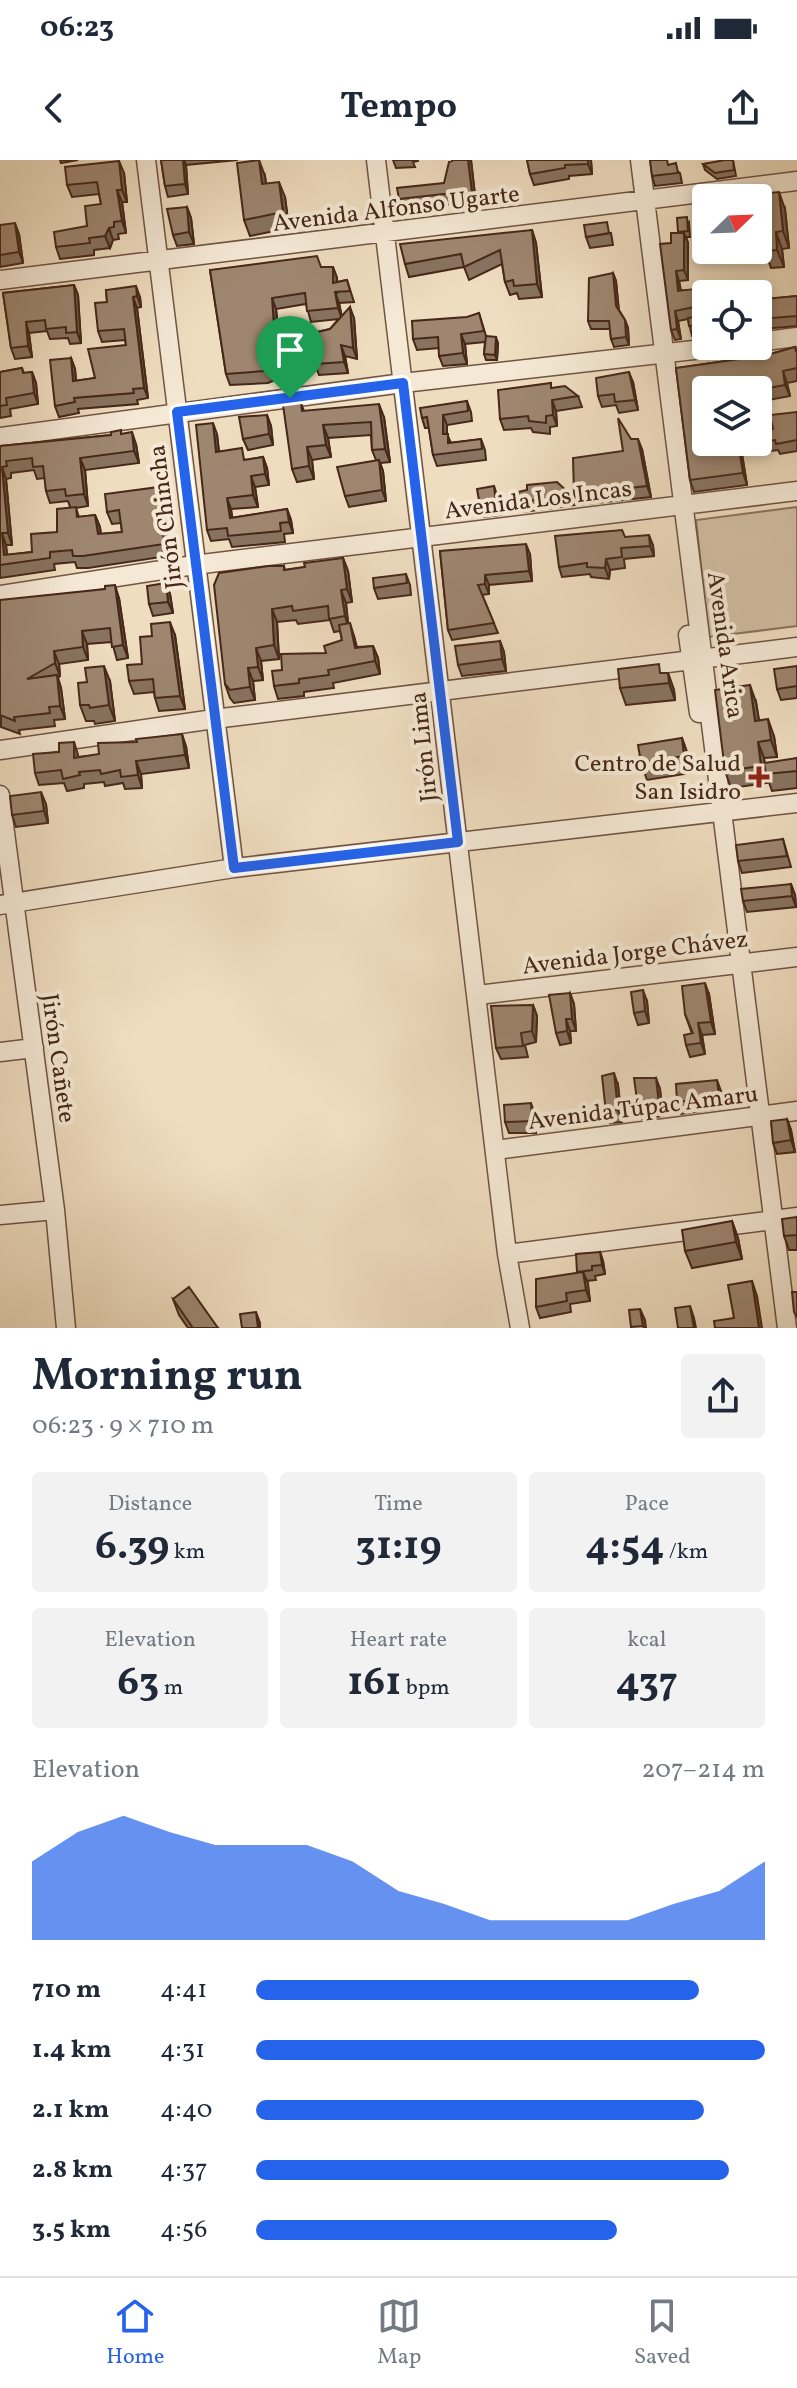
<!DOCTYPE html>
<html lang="en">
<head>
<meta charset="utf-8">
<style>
	body { margin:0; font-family:Vollkorn,serif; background:#f2f2f3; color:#1f2937; height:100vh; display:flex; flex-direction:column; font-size:30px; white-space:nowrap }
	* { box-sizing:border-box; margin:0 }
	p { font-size:26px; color:#747a83 }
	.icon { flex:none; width:44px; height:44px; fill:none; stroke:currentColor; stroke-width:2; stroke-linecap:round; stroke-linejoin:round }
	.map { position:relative; height:1168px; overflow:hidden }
	.drawer { display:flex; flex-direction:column; background:#fff; flex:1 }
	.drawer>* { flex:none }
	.needle { width:52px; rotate:67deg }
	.tools { position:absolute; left:692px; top:24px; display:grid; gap:16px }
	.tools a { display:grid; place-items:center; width:80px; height:80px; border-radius:8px; background:#fff; box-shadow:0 4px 12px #0003; font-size:40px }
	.pin { position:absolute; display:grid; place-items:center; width:68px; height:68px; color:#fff; margin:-82px -34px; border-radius:50% 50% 50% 0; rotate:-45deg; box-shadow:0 0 8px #0007 }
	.pin .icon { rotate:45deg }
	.round { display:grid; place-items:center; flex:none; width:84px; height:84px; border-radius:8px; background:#f2f2f3 }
	.headline { display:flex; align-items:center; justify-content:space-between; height:136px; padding:0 32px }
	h1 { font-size:44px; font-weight:700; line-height:60px }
	.stats { display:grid; grid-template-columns:repeat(3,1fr); gap:12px; height:136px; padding:8px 32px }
	.stats div { display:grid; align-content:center; border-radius:8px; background:#f2f2f3; text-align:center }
	.stats b { font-size:40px; font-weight:700 }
	.stats small { font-size:22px; font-weight:400 }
	.stats p { font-size:22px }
	.chart { height:224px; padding:16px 32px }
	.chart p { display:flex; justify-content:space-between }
	.chart svg { width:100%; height:144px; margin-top:8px; fill:#2563eb; opacity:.7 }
	ul { padding:0 32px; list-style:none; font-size:26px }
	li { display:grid; grid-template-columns:128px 96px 1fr; align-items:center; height:60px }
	li i { height:20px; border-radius:10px; background:#2563eb }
	.status { display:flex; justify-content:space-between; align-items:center; height:56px; padding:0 40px; background:#fff; direction:ltr }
	.status svg { height:22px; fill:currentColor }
	header { display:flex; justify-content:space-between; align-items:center; height:104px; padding:0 32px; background:#fff; font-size:36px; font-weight:700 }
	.tab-bar { display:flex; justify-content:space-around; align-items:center; height:112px; border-top:2px solid #e0e1e3; background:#fff; font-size:22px; color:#747a83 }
	.tab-bar a { display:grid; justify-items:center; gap:4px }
	.tab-bar .current { color:#2563eb }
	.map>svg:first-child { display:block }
</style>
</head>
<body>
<div class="status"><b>06:23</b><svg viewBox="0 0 49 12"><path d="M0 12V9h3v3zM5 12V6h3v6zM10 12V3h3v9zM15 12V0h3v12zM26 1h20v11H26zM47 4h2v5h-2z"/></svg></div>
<header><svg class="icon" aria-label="back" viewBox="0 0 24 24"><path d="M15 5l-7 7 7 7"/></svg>Tempo<svg class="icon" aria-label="share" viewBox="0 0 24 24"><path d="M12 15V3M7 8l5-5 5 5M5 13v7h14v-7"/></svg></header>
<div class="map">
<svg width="797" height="1168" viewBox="0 0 797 1168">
	<rect width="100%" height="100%" fill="#efddc0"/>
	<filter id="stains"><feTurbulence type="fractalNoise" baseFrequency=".0025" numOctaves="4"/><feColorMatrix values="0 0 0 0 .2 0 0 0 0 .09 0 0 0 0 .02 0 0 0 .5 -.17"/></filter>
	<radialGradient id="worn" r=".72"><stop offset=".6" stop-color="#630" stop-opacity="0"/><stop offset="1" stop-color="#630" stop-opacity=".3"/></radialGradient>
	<path fill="#d2bea4" stroke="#8c725e" stroke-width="2" d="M797 347V466L709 477 696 360Z"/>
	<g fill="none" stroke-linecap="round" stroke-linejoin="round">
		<g stroke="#715443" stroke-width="21">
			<path id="minor" d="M146 0 234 708
				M376 0 507 1094 520 1168
				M640 0 787 1168
				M0 120 797 21
				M758 182 797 177
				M0 277 403 223 729 186
				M0 435 194 405 797 331
				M688 475 699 553
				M0 590 214 559 797 487
				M0 635 55 1050 66 1168
				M0 745 234 708 797 643
				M478 835 797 797
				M0 892 34 888
				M495 990 797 951
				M0 1055 55 1050
				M507 1094 797 1057"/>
		</g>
		<use href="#minor" stroke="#f5e9d6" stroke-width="18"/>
	</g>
	<path fill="#887360" stroke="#472719" stroke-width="2" fill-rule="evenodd" d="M60 0H78L61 3Z
		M161 0H238L186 5 188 34 168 37 165 26Z
		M393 0H418V1L413 2 415 7 396 8Z
		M471 0 476 44 467 45 468 48 457 50 454 44 403 50 399 39 444 23Z
		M527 0H591L592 14 569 16V19L534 25 530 14Z
		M733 0 736 16 717 19 705 10 703 4Z
		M670 5 680 13 682 23 655 26 652 16Z
		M124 13 127 42H122L126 73 118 74 119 79 113 80 110 88 94 90V95L60 99 56 87 87 66 101 44 99 34 72 37 67 25Z
		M265 16 266 24 285 37 289 68 250 76 244 60Z
		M187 47 191 58 194 84 177 86 173 75Z
		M785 49 789 88 782 89 784 107 771 108 765 91Z
		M689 62 690 77H686L688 83V120L679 121 681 130 706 134V175L692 176 688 159 678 161 681 179 675 180 671 170V83Z
		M0 65 19 74 23 103 0 107Z
		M532 70 536 83 542 137 519 139 517 133 510 135 505 122 502 104 469 120 464 107 409 117 405 104Z
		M611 73 613 85 590 88 586 77Z
		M333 107 337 118V122L347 120 354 142 339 143 342 157 354 158 357 199 345 196 348 213 319 215 317 210 306 211 305 207 268 223 230 225 226 214 210 110ZM306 144 311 162 339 159 330 169 288 179 279 177 276 149Z
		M613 113 616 121 619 150 625 160 628 168 629 185 614 187 611 179 610 169H591L588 161Z
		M74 125 78 135 81 183 70 184 68 178 50 179 47 171 29 173 32 197 15 199 11 188 3 133Z
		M106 130 140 137 141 147 137 148 148 238 137 240 138 244 78 249 79 253 59 257 55 246 71 198 75 209 76 221 95 218 126 185 125 180 102 182 98 171 107 142Z
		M764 130 767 139 797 136V166L762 169 759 159Z
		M479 153 486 176 498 183 497 200H486L484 194 485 182 465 184 467 204 443 206 439 196V188L417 190 413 179Z
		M795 187 797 191V221L787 223 790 236 758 242V230H706V282H754L755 286 741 288 747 325 694 332 690 320 676 208 767 195Z
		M22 208 24 213 32 212 36 223 38 244 10 249 11 256 0 258V212Z
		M633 222 638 250 619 253 616 245 602 247 598 236Z
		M552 228 578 236 582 247 556 251 557 266 550 267V274L533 272 531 268 504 270 500 259Z
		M467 241 471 252 472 261 447 265V274L451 283 481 279 485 290 486 300 437 306 433 295 429 268H425L422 258Z
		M301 243 304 251 384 257 390 302 380 303 383 311 386 341 349 347 345 336 376 300 372 290 371 275 328 278 331 297 312 300 314 319 297 322 292 309Z
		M797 252V291L780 294 778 290 764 292 761 282 773 269Z
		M267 255 271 266 273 285 248 290 243 279Z
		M122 274 136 284 139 303 85 310 88 346 76 348 79 357 95 355 100 367 101 374 122 372 121 363 112 364 107 352 159 327 163 339 168 396 88 408H77L75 402 54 404 55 410 0 418V286ZM34 310 37 319 45 318 46 331 50 343 68 341 70 347 57 372 32 392 7 395 6 385H12L6 319 11 318V313Z
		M217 274 219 291 246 300 263 297 267 308 269 325 255 327 258 347 231 349 232 358 287 349 291 360 293 373 284 374 285 382 232 387 229 379 211 381 207 370Z
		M631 279 642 289 651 337 578 345 574 334 623 291Z
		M571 335 575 345 523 352 520 342Z
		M498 338 501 355 484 357 480 346Z
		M625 377 653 385 654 396 624 399 625 408 610 410 609 419 591 417 590 414 562 417 559 407Z
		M440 391 530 394 532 421 489 425V434L482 435 498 473 452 480 448 470Z
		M343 398 348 411 352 442 346 443 348 464 354 476 357 487 373 486 378 498 380 514 333 523 334 528 304 532V536L278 539 274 526 282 510 326 493 342 480 340 471 334 472 330 460 298 464 296 460 277 462 279 499 261 501 263 520 253 521 255 540 234 543 230 538 225 524 284 406 285 410 305 407Z
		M406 414 410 425 411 435 378 439 374 428Z
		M170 434 173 453 153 456 149 444Z
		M119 438 128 498 117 500 112 482 87 484 88 500 59 504 60 516 58 518 61 528 65 559 54 560 55 566 19 570 20 574 1 567 0 440Z
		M175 475 185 549 159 551 155 538 154 532 134 534 129 521 142 504Z
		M500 481 504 492 506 511 462 516 458 505Z
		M797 506V538L781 540 777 529Z
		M662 513H668L674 530 675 540 626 545 620 528Z
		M110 521 115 561 95 564 94 561H86L80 545Z
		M756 542 759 561 774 576 777 597 764 598 767 623 731 628 725 611Z
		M682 578 688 595 691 613 647 620 641 603Z
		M74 582 78 597 186 586 189 608 141 614 142 628 125 629 123 623 105 626 104 622 84 624V628L67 631 64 623 39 625 35 613 59 592Z
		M797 598V628L772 631 766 614Z
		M46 644 48 663 16 667 12 655Z
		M783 679 791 707 742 713 738 701Z
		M791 724 795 735 796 747 747 752 743 741Z
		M570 833 574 844 576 871H570L571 883 560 885 556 873Z
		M709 834 715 874 702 875 705 894 690 897 686 885 692 874 685 854Z
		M647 841 649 863 638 865 634 853Z
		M533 845 537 856 536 882 525 885 528 897 501 899 496 888Z
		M656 918 660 929 663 956 642 959 638 948Z
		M618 925 622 962 610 963 606 952Z
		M721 931 723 948 681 954 677 942Z
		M535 955 536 973H509L505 962Z
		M787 959 791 970 795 992 777 994 773 983Z
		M797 1057V1090H789L784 1076Z
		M732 1061 738 1078 742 1099 692 1108 685 1091Z
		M600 1092 603 1101 605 1114 595 1116 596 1120 587 1121 590 1141 570 1144 571 1152 540 1158 536 1147 578 1113Z
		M173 1139 218 1168H188L179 1155Z"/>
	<path fill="#6f5e4e" stroke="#472719" stroke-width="2" d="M183 0H184L186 5 188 34 185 24Z
		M259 0 265 16 268 40 262 24Z
		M468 0H471L476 44 472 33Z
		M588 0H591L592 14 588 4Z
		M119 1 124 13 127 42 122 30Z
		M279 22 285 37 289 68 283 52Z
		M117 30 122 42 126 73 122 61Z
		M779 32 785 49 789 88 783 71Z
		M187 47 191 58 194 84 189 72Z
		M15 63 19 74 23 103 19 92Z
		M109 68 113 80 110 88 105 76Z
		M532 70 536 83 542 137 537 124Z
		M776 72 782 89 784 107 777 90Z
		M684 73 688 83V120L684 110Z
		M333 107 337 118V134L333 123Z
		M676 111 679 121 682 141 678 131Z
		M613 113 616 121 619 154 616 146Z
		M74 125 78 135 81 183 77 172Z
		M136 126 140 137 141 147 137 136Z
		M335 132 339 143 342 159 338 148Z
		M133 137 137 148 148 238 144 228Z
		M272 138 276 149 280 189 275 178Z
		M350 147 354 158 357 199 353 188Z
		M675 151 678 161 681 179 677 169Z
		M625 160 628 168 629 185 626 177Z
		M26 162 29 173 32 197 28 186Z
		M461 174 465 184 467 204 463 193Z
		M496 177 498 183 497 200 495 195Z
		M341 185 345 196 348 213 344 202Z
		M71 198 75 209 77 232 73 221Z
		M783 211 787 223 790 236 785 225Z
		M32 212 36 223 38 244 34 233Z
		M629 212 633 222 638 250 635 240Z
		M552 240 556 251 557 266 553 255Z
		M379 244 384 257 390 302 385 289Z
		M267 255 271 266 273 285 269 274Z
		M443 255 447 265V285L443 274Z
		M213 263 217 274 220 303 216 292Z
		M323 265 328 278 331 297 326 285Z
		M132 272 136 284 139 303 134 291Z
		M638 279 642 289 651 337 647 326Z
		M738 282H739L741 288 747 325 743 313Z
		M307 287 312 300 314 319 309 306Z
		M263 297 267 308 269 325 265 314Z
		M80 298 85 310 88 346 84 334Z
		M379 300 383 311 386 341 382 330Z
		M2 307 6 319 12 385 8 373Z
		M251 316 255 327 258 347 253 335Z
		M494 326 498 338 501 355 496 344Z
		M159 327 163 339 168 396 164 384Z
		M227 338 231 349 234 369 230 358Z
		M287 349 291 360 293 373 289 362Z
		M95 355 100 367 102 386 98 374Z
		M2 373 6 385 8 404 4 395Z
		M649 375 653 385 654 396 650 386Z
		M526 384 530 394 532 421 529 411Z
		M343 398 348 411 352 442 347 429Z
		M606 399 610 410 609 419 605 408Z
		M485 415 489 425V434L485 424Z
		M166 423 170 434 173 453 168 442Z
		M115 425 119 438 128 498 123 485Z
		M341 430 346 443 349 470 345 456Z
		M272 449 277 462 279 499 274 485Z
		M170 462 175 475 185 549 180 536Z
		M350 463 354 476 359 500 355 488Z
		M82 471 87 484 88 500 83 487Z
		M500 481 504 492 506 511 502 499Z
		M373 486 378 498 380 514 375 501Z
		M256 488 261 501 263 520 258 507Z
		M54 491 59 504 60 516 55 503Z
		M104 506 110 521 115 561 109 545Z
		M248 508 253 521 255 540 250 527Z
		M668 513 674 530 675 540 669 523Z
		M57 515 61 528 65 559 60 546Z
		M750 525 756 542 762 578 755 561Z
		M768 559 774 576 777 597 771 580Z
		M182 574 186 586 189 608 185 595Z
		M682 578 688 595 691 613 684 596Z
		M74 582 78 595 79 610 74 598Z
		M758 582 764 598 767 623 761 606Z
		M136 601 141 614 142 628 138 615Z
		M41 632 46 644 48 663 44 651Z
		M791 724 795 735 796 747 792 736Z
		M705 823 709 834 715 874 711 862Z
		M643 830 647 841 649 863 645 851Z
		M570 833 574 844 576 871 572 859Z
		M533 845 537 856 536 882 532 871Z
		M566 859 570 871 571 883 567 871Z
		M698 863 702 875 705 894 701 883Z
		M614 913 618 925 622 962 618 950Z
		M656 918 660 929 663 956 659 945Z
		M717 920 721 931 723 948 719 937Z
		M531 943 535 955 536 973 532 961Z
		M787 959 791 970 795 992 791 980Z
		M732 1061 738 1078 742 1099 736 1082Z
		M600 1092 603 1101 605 1114 602 1105Z
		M583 1112 588 1123 590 1141 586 1130Z
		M752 1121 757 1136 762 1168H759Z
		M690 1146 694 1158 696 1168H694Z
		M640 1149 645 1160 646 1168H644L643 1166Z
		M256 1152 260 1163V1168H258Z"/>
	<path fill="#9e8670" stroke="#472719" stroke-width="2" d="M161 0H183L185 24 165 26Z
		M259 0 262 24 279 22 283 52 244 60 237 3Z
		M452 0H468L472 33 463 34 464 38 453 39 452 33 399 39 397 28 444 23 449 2 452 1Z
		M527 0H588V4L565 5V8L530 14Z
		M650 0H667L668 5 676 3 678 13 652 16Z
		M725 0H733L734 10 715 13 703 4Z
		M119 1 122 30H117L122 61 114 62V67L109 68 105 76 89 78 90 83 56 87 54 72 87 66 85 46 101 44 97 22 67 25 65 7Z
		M779 32 783 71 776 72 777 90 765 91 760 34Z
		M187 47 189 72 173 75 167 49Z
		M687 57 688 71 678 72 677 58Z
		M607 62 609 73 586 77 584 65Z
		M15 63 19 92 0 95V65Z
		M532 70 537 124 514 126 513 120 505 122 500 90 464 107 461 94 405 104 400 84Z
		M671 73H684V110L676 111 678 131 713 127 714 134H706V164L689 166 688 158 700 156 699 146 675 151 677 169 671 170 660 84 671 83Z
		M317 96 321 107H333V123L347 120 350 131 335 132 338 148 307 151 305 133 272 138 275 178 286 175 287 179 330 169 350 147 353 188 341 185 344 202 315 204 314 198 302 200 301 196 264 211 226 214 210 110Z
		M613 113 616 146 625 160 626 177 611 179 609 161H588L589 118Z
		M74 125 77 172 66 173V167L46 169 45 160 26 162 28 186 11 188 3 133Z
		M136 126 137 136 133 137 144 228 133 229 134 233 74 238 75 242 55 246 50 200 71 198 73 221 95 218 88 189 126 185 124 169 98 171 95 143 107 142 106 130Z
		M764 130 765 139 797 136V156L759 159 758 134H745V132Z
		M479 153 484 171 461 174 463 193 439 196 438 177 413 179 412 161 467 157Z
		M486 176 496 177 495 195 484 194Z
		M795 187 796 191H797V208L783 211 785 225 758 230H748L746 218 720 222 721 230H706V282H738L743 313 690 320 676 208 767 195Z
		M22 208 23 213 32 212 34 233 6 238 7 245 0 246V212Z
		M629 212 635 240 615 242 614 234 598 236 596 218Z
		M551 223V228L565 226 578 236 552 240 553 255 546 256V263L529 261 528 256 500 259 498 230Z
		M467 241 468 251 443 255V274H448V283L481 279 482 289 433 295 427 257 422 258 420 248Z
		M301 243 302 251 379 244 385 289 372 290 371 262 323 265 326 285 307 287 309 306 292 309 283 245Z
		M797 252V280L776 284 775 280 761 282 759 271 773 269 770 255Z
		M267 255 269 274 243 279 239 257Z
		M618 258 631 279H638L647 326 574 334 573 298 623 291Z
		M213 263 216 292 242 288 244 300 263 297 265 314 251 316 253 335 227 338 230 358 287 349 289 362 280 363 281 371 228 376 227 368 207 370 196 265Z
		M121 270V274L132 272 134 291 80 298 84 334 66 336 65 329 46 331 43 306 33 307 32 298 6 301 7 306 2 307 8 373H2L4 395 32 392 31 374 57 372V349L76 347 77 357 95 355 98 374 122 372 119 350 107 352 105 334 159 327 164 384 83 396H73L72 390 50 392V398L0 405V286L111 275V272Z
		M379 300 382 330 345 336 337 307Z
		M557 322 571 335 520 342 518 332 527 330V325Z
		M494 326 496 344 480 346 477 329Z
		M622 370 625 377 649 375 650 386 621 388 622 397 606 399 605 408 587 407V403L559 407 555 376Z
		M526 384 529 411 485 415V424L478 425 494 463 448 470 440 391Z
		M343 398 347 429 341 430 345 456 329 459 328 446 293 451 292 446 272 449 274 485 256 488 258 507 248 508 250 527 230 530 225 524 214 425 219 413 269 406H284V410L305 407 304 403Z
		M406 414 407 423 374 428 373 418Z
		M166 423 168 442 149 444 147 426Z
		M115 425 123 485 112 487 110 468 82 471 83 487 54 491 55 503 27 519 57 515 60 546 49 547 50 553 14 557 15 561 0 555V440L105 429V426Z
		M170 462 180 536 155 538 153 519 129 521 127 505 142 504 140 477 152 476 151 464Z
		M350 463 355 488 373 486 375 501 328 510 329 515 299 519V523L274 526 272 511 282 510 281 494 326 493 324 486 342 480 339 465Z
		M500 481 502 499 458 505 455 486Z
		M659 504 660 513H668L669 523 620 528 618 509Z
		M104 506 109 545 90 548 89 545H80L78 523 87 522 85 508Z
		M797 506V526L777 529 774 509Z
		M750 525 755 561 768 559 771 580 758 582 761 606 725 611 715 530Z
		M182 574 185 595 136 601 138 615 121 617 120 610 101 614 100 610 79 612 80 615 63 619 61 610 35 613 33 594 59 592V583L74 582V598L99 594 98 583 137 582 136 579Z
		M682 578 684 596 641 603 638 585Z
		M797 598V611L766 614 764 603Z
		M41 632 44 651 12 655 10 636Z
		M783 679 787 696 738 701 736 685Z
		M791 724 792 736 743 741 741 729Z
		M705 823 711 862 698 863 701 883 686 885 684 875 693 873 685 854 682 826Z
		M643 830 645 851 634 853 631 832Z
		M570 833 572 859H566L567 871 556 873 549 835Z
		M533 845 532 871 521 873 523 886 496 888 491 846Z
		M614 913 618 950 606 952 602 916Z
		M634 918H656L659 945 638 948Z
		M717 920 719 937 677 942 676 924Z
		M531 943 532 961 505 962 504 945Z
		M787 959 791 980 773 983 771 961Z
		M797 1057V1075L784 1076 782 1059Z
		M732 1061 736 1082 685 1091 682 1070Z
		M600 1092 602 1105 592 1106V1110L577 1112 576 1094Z
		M583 1112 586 1130 566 1133 567 1141 536 1147V1119Z
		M752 1121 759 1168H715L714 1161 734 1158 728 1125Z
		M189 1127 218 1168H193L173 1139Z
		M792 1132H797V1157L794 1152Z
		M690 1146 694 1168H678L675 1148Z
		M640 1149 643 1166 631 1167 629 1150Z
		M256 1152 258 1168H242L240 1154Z"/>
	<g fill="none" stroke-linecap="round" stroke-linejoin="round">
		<g stroke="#fff" stroke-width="16">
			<path id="route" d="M403 223 458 682 234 708 177 252Z"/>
		</g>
		<use href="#route" stroke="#2563eb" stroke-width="10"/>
	</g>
	<path fill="#8f2418" stroke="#f5e9d6" stroke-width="3" d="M755 605h8v8h8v8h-8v8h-8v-8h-8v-8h8z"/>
	<g text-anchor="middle" stroke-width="8" stroke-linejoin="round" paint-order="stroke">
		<g font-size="24" fill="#472719" stroke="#f5e9d6">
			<text transform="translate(396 48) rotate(-7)" y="8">Avenida Alfonso Ugarte</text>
			<text transform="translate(538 339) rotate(-7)" y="8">Avenida Los Incas</text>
			<text transform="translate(165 357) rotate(-97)" y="8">Jirón Chincha</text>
			<text transform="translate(726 485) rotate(82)" y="8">Avenida Arica</text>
			<text transform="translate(423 587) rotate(-96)" y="8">Jirón Lima</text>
			<text transform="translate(635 792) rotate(-7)" y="8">Avenida Jorge Chávez</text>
			<text transform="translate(59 898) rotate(82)" y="8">Jirón Cañete</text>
			<text transform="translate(643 947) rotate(-7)" y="8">Avenida Túpac Amaru</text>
		</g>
		<g font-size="24" fill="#472719" stroke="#f5e9d6" text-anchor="end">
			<text x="741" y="611">Centro de Salud<tspan x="741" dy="28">San Isidro</tspan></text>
		</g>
	</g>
	<rect width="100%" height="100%" filter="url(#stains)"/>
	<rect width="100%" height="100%" fill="url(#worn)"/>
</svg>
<div class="tools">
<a><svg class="needle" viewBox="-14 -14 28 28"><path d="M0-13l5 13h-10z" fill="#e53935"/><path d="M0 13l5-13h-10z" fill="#747a83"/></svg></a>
<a><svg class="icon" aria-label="locate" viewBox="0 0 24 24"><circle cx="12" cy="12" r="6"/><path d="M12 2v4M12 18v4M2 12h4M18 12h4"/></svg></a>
<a><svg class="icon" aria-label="layers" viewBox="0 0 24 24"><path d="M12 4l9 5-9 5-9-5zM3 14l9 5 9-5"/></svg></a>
</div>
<div class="pin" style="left:290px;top:238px;background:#1e9e55"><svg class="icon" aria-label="arrive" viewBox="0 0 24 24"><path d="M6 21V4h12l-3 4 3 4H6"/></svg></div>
</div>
<section class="drawer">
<div class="headline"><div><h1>Morning run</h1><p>06:23 · 9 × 710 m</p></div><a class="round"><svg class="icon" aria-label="share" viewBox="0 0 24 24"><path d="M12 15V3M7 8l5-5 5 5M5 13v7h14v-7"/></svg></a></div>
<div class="stats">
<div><p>Distance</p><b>6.39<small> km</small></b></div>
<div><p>Time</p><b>31:19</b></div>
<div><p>Pace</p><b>4:54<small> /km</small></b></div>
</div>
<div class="stats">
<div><p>Elevation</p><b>63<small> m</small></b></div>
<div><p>Heart rate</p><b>161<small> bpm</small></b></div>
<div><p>kcal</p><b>437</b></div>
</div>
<div class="chart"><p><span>Elevation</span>207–214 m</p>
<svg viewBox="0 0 160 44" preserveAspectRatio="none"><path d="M0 44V20L10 11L20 6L30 11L40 15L50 15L60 15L70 20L80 29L90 33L100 38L110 38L120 38L130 38L140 33L150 29L160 20V44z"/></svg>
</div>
<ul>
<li><b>710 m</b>4:41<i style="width:87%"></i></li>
<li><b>1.4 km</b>4:31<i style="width:100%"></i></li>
<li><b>2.1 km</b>4:40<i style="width:88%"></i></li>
<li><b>2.8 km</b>4:37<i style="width:93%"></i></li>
<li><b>3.5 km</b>4:56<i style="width:71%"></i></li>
</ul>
</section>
<nav class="tab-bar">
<a class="current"><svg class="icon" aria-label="home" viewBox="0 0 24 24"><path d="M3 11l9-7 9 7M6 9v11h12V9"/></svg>Home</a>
<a><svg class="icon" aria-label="map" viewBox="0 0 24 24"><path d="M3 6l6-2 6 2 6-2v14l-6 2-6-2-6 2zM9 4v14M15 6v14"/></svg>Map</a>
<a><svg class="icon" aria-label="saved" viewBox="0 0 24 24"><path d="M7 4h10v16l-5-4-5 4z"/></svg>Saved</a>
</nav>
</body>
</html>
